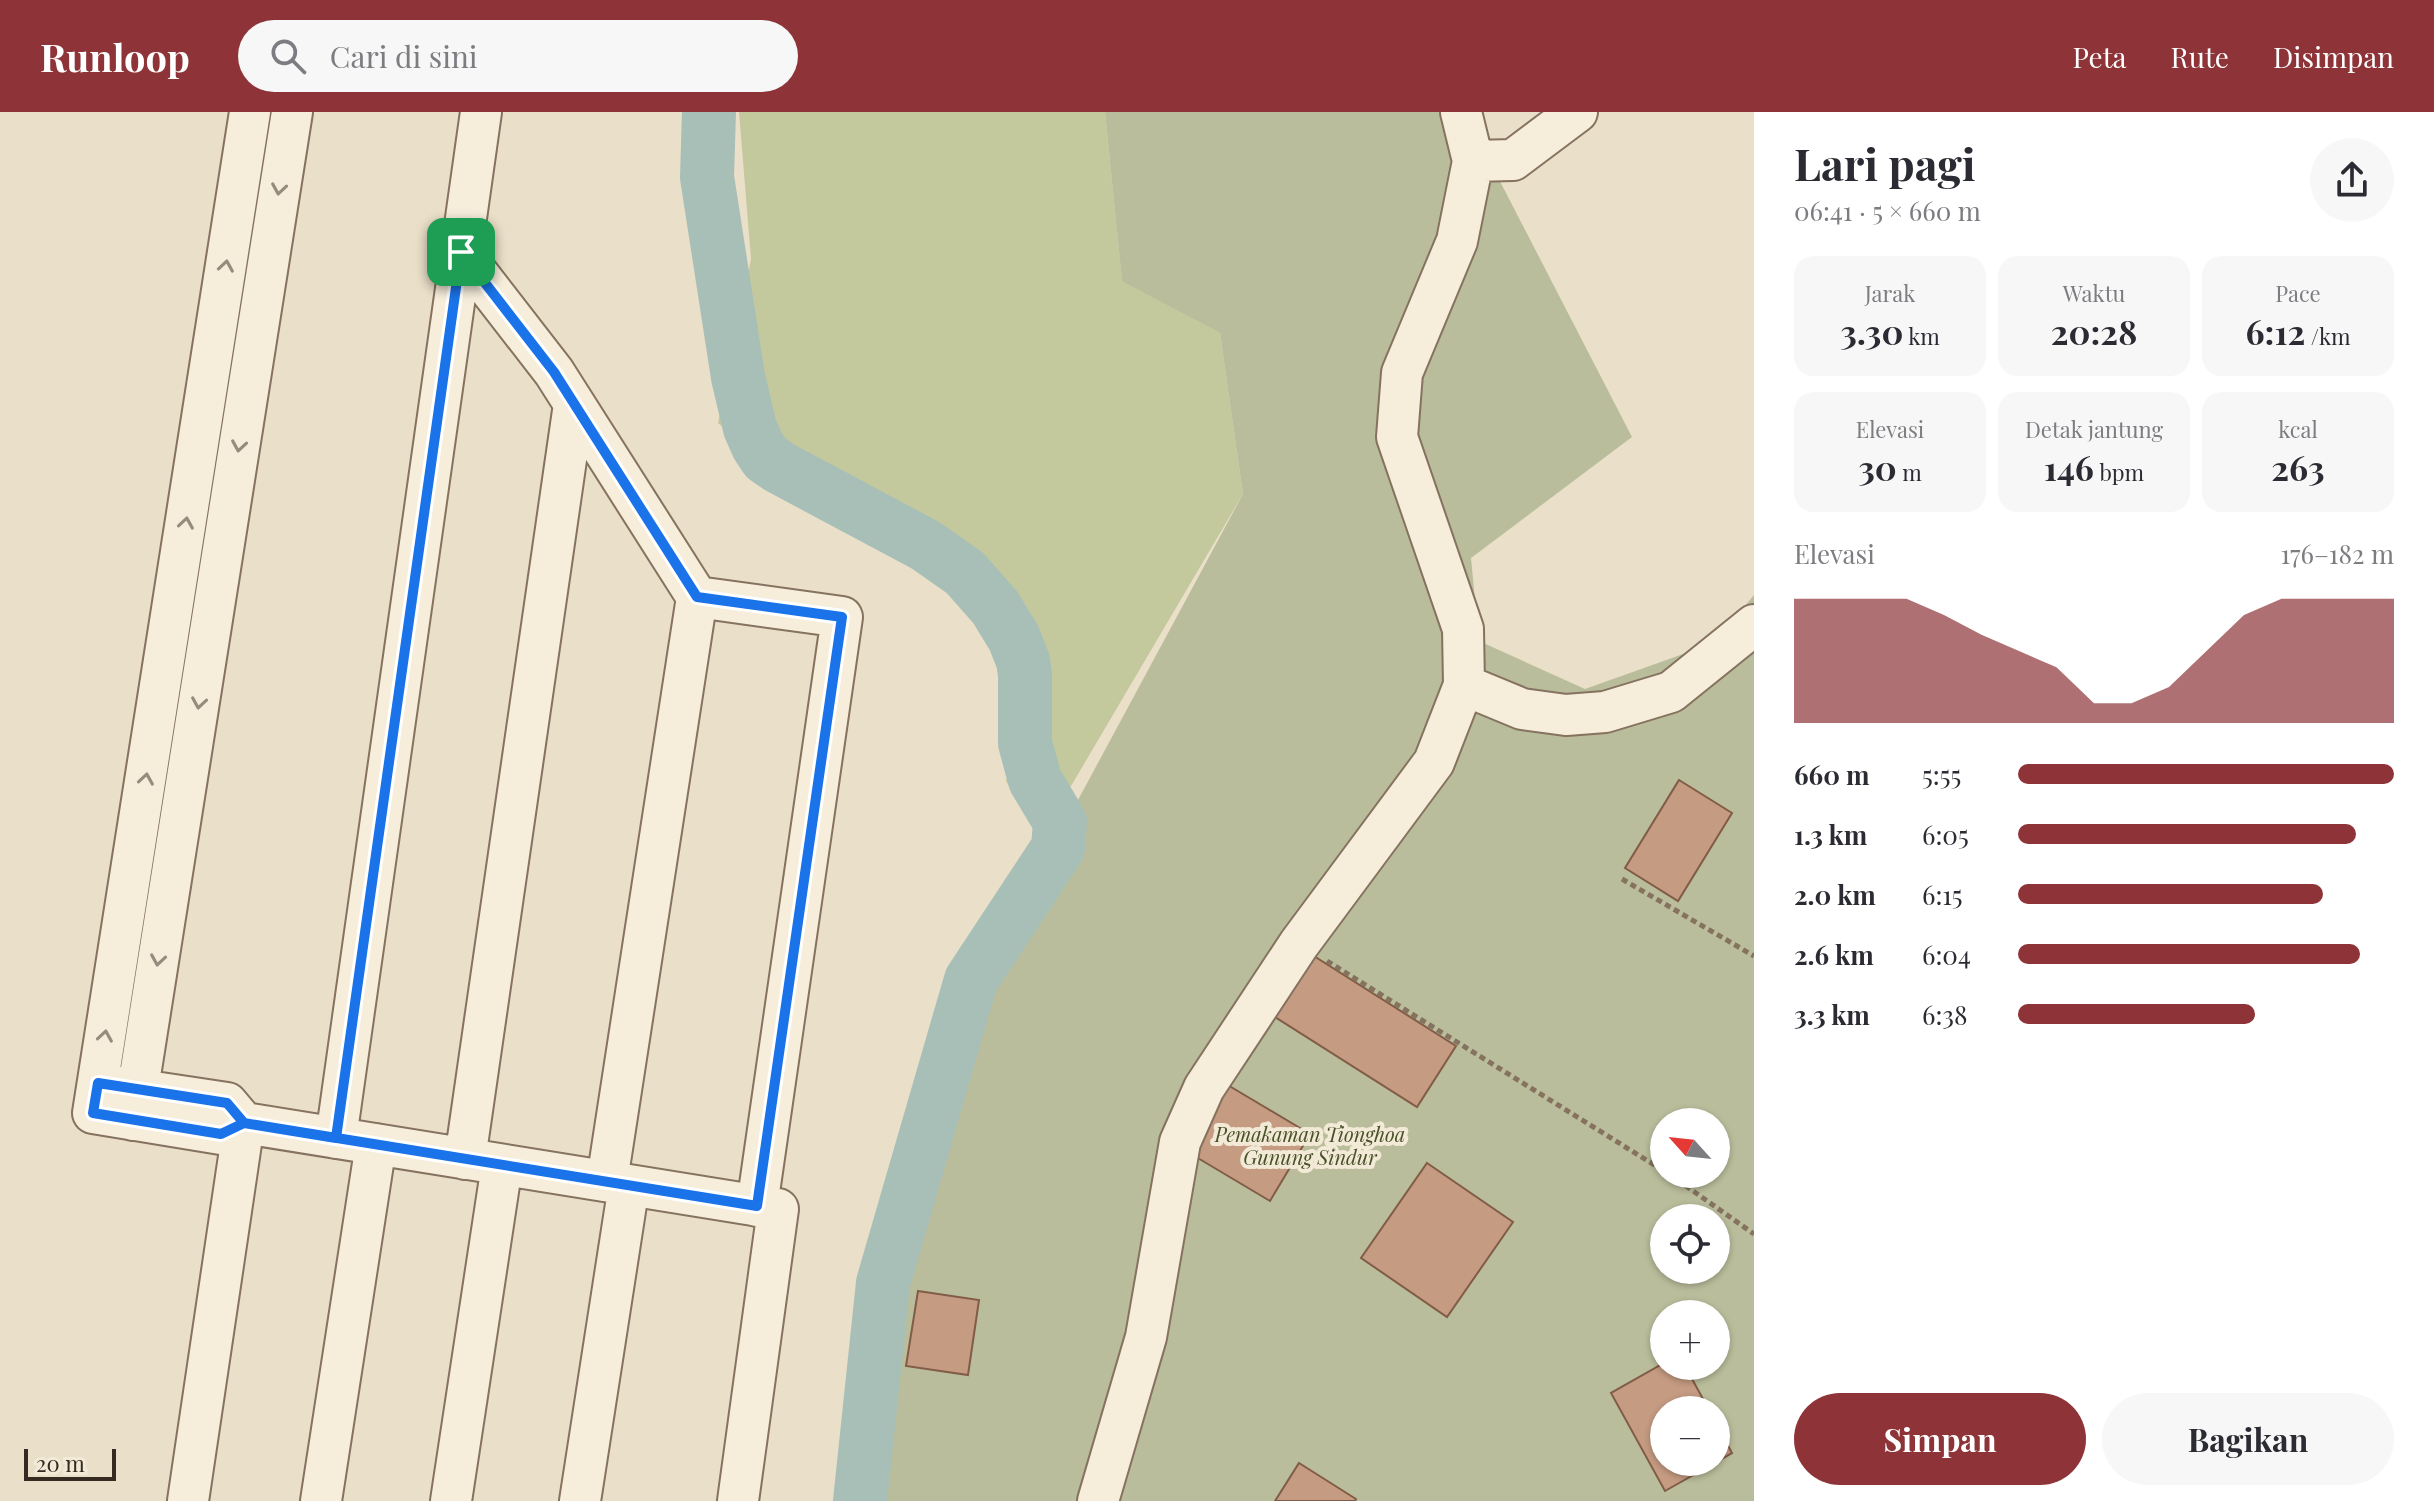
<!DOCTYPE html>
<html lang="id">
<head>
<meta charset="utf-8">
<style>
	body { margin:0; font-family:"Playfair Display",serif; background:#f7f7f7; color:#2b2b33; height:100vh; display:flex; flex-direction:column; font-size:30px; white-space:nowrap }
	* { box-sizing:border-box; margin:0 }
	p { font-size:26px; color:#7c7c81 }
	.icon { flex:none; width:44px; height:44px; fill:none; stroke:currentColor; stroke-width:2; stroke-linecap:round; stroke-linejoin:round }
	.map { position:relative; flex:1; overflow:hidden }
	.panel { display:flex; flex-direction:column; background:#fff; width:680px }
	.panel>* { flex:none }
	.needle { width:52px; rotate:297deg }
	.buttons { position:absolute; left:1650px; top:996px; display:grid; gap:16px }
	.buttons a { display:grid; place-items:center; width:80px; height:80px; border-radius:50%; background:#fff; box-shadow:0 2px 6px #0004; font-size:40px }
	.scale { position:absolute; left:24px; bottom:20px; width:92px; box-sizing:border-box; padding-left:8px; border:4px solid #362b21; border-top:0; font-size:22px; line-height:28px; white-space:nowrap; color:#362b21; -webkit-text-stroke:6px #f2ead7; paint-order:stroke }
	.pin { position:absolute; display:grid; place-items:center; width:68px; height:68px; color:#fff; margin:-34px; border-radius:16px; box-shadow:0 4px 12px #0006 }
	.round { display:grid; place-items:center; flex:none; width:84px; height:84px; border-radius:42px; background:#f7f7f7 }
	.headline { display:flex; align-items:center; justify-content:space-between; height:136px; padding:0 40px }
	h1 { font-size:44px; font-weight:700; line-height:60px }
	.figures { display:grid; grid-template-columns:repeat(3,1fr); gap:12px; height:136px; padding:8px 40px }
	.figures div { display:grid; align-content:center; border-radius:20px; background:#f7f7f7; text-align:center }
	.figures b { font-size:34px; font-weight:700 }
	.figures small { font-size:22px; font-weight:400 }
	.figures p { font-size:22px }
	.chart { height:224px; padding:16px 40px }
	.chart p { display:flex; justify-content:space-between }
	.chart svg { width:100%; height:144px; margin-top:8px; fill:#8e3438; opacity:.7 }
	.primary-button { display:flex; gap:16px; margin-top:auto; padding:16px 40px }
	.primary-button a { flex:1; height:92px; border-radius:48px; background:#8e3438; color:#fff; font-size:32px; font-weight:700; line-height:92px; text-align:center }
	.primary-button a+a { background:#f7f7f7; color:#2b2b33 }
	ul { padding:0 40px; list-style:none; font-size:26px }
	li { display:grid; grid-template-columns:128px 96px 1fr; align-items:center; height:60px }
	li i { height:20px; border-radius:10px; background:#8e3438 }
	header { display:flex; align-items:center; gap:48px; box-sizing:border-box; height:112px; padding:0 40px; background:#8e3438; color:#fff }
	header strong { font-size:38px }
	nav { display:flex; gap:44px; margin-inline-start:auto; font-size:28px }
	.search { width:560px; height:72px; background:#f7f7f7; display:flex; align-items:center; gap:20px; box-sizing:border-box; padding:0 28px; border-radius:44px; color:#7c7c81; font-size:30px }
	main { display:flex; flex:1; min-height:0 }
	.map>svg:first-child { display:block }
</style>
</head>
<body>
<header>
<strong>Runloop</strong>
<div class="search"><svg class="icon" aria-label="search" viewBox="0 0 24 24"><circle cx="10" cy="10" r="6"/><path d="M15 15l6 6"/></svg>Cari di sini</div>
<nav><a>Peta</a><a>Rute</a><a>Disimpan</a></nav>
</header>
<main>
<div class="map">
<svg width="1754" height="1389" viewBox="0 0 1754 1389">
	<rect width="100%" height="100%" fill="#eadfc8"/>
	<path fill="#c4c89d" d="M739 0H1105L1122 168 1220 221 1243 382 1041 725 1006 669 1025 596 1019 494 966 443 814 389 718 311 751 147Z"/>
	<path fill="#babd9b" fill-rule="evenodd" d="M1105 0H1469L1474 19 1632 325 1471 446 1479 529 1585 577 1714 531 1754 483V1389H863L906 1092 1030 777 1243 382 1220 221 1122 169ZM1664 1010H1716V1062H1664ZM1664 1106H1716V1158H1664ZM1664 1202H1716V1254H1664ZM1664 1298H1716V1350H1664Z"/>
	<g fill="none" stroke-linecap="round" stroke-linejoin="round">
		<path stroke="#a8bfb8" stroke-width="54" d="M709 0 707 65 738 265 750 316 758 334 766 346 779 355 925 433 965 461 995 495 1014 526 1023 549 1025 563V631L1035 668 1060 710 1058 736 971 868 883 1171 860 1389"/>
	</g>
	<path fill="#c59b82" stroke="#815c47" stroke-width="2" d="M1679 668 1732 701 1678 789 1625 756Z
		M1306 839 1456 934 1417 995 1267 900Z
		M1226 972 1310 1022 1270 1089 1186 1039Z
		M1427 1051 1513 1110 1447 1205 1361 1146Z
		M918 1179 979 1188 968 1263 906 1254Z
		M1664 1251V1254H1685L1709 1298H1664V1350H1716V1311L1732 1341 1665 1379 1611 1281Z
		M1299 1351 1356 1387 1355 1389H1275Z"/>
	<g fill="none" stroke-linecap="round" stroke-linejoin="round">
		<g stroke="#85725f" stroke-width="44">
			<path id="minor" d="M250 0 93 1001 221 1022 244 1011 778 1097 738 1389
				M1473 49 1513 48 1577 0
				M461 140 554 260 697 485 842 505 757 1094
				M1464 573 1522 597 1566 603 1605 600 1671 580 1754 513
				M114 974 227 991 244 1011 188 1389
				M133 1008 292 0
				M336 1026 481 0
				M465 1047 574 292
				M607 1069 697 485
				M321 1389 376 1032
				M451 1389 502 1053
				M580 1389 629 1073
				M1098 1389 1146 1225 1180 1030 1204 976 1299 832 1434 650 1464 573 1463 517 1397 325 1402 261 1457 129 1473 49 1461 0"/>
		</g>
		<path stroke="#85725f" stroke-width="5" stroke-dasharray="6 4" stroke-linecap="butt" d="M1622 767 1754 844
			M1327 849 1664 1059
			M1669 1062 1754 1122"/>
		<use href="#minor" stroke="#f6eddb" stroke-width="40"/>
	</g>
	<defs><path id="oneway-chevron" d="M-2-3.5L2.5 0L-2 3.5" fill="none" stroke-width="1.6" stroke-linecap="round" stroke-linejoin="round" transform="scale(2)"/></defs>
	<g stroke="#968c7e">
		<use href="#oneway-chevron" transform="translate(279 77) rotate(99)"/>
		<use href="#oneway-chevron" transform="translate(226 154) rotate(-81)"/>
		<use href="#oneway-chevron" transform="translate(239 334) rotate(99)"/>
		<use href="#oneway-chevron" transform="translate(186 411) rotate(-81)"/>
		<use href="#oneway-chevron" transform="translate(199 591) rotate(99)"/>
		<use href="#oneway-chevron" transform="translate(146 667) rotate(-81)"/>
		<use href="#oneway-chevron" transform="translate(158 848) rotate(99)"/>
		<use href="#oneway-chevron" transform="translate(105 924) rotate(-81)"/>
	</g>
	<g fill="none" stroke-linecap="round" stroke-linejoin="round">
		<g stroke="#fff" stroke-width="16">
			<path id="route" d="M461 140 336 1026 244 1011 227 991 98 971 93 1001 221 1022 244 1011 757 1094 842 505 697 485 554 260 461 140"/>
		</g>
		<use href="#route" stroke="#1a73e8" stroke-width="10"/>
	</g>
	<g text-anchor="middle" stroke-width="8" stroke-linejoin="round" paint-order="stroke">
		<g font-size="20" font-style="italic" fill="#485129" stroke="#f2ead7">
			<text x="1310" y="1030">Pemakaman Tionghoa<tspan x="1310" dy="23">Gunung Sindur</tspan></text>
		</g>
	</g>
</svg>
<div class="buttons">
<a><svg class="needle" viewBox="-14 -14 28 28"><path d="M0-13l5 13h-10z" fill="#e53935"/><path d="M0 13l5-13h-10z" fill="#7c7c81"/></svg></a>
<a><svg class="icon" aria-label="locate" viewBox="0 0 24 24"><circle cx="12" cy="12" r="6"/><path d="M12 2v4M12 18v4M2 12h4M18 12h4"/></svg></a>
<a>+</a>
<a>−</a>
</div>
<div class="scale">20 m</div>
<div class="pin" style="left:461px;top:140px;background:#1e9e55"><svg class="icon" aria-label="arrive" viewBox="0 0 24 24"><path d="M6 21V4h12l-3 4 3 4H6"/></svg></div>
</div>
<section class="panel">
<div class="headline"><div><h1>Lari pagi</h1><p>06:41 · 5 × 660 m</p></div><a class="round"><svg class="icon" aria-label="share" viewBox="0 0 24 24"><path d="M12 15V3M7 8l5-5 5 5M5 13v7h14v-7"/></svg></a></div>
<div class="figures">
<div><p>Jarak</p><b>3.30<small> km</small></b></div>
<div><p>Waktu</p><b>20:28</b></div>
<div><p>Pace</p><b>6:12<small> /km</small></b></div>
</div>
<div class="figures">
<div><p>Elevasi</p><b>30<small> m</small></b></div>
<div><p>Detak jantung</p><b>146<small> bpm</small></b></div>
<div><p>kcal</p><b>263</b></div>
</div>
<div class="chart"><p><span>Elevasi</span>176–182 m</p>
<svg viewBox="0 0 160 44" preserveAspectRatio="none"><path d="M0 44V6L10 6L20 6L30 6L40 11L50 17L60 22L70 27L80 38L90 38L100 33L110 22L120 11L130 6L140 6L150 6L160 6V44z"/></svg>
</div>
<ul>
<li><b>660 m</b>5:55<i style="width:100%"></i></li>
<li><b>1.3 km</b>6:05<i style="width:90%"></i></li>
<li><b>2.0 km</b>6:15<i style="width:81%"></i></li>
<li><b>2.6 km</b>6:04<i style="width:91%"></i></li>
<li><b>3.3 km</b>6:38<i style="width:63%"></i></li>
</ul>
<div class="primary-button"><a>Simpan</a><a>Bagikan</a></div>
</section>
</main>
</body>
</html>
